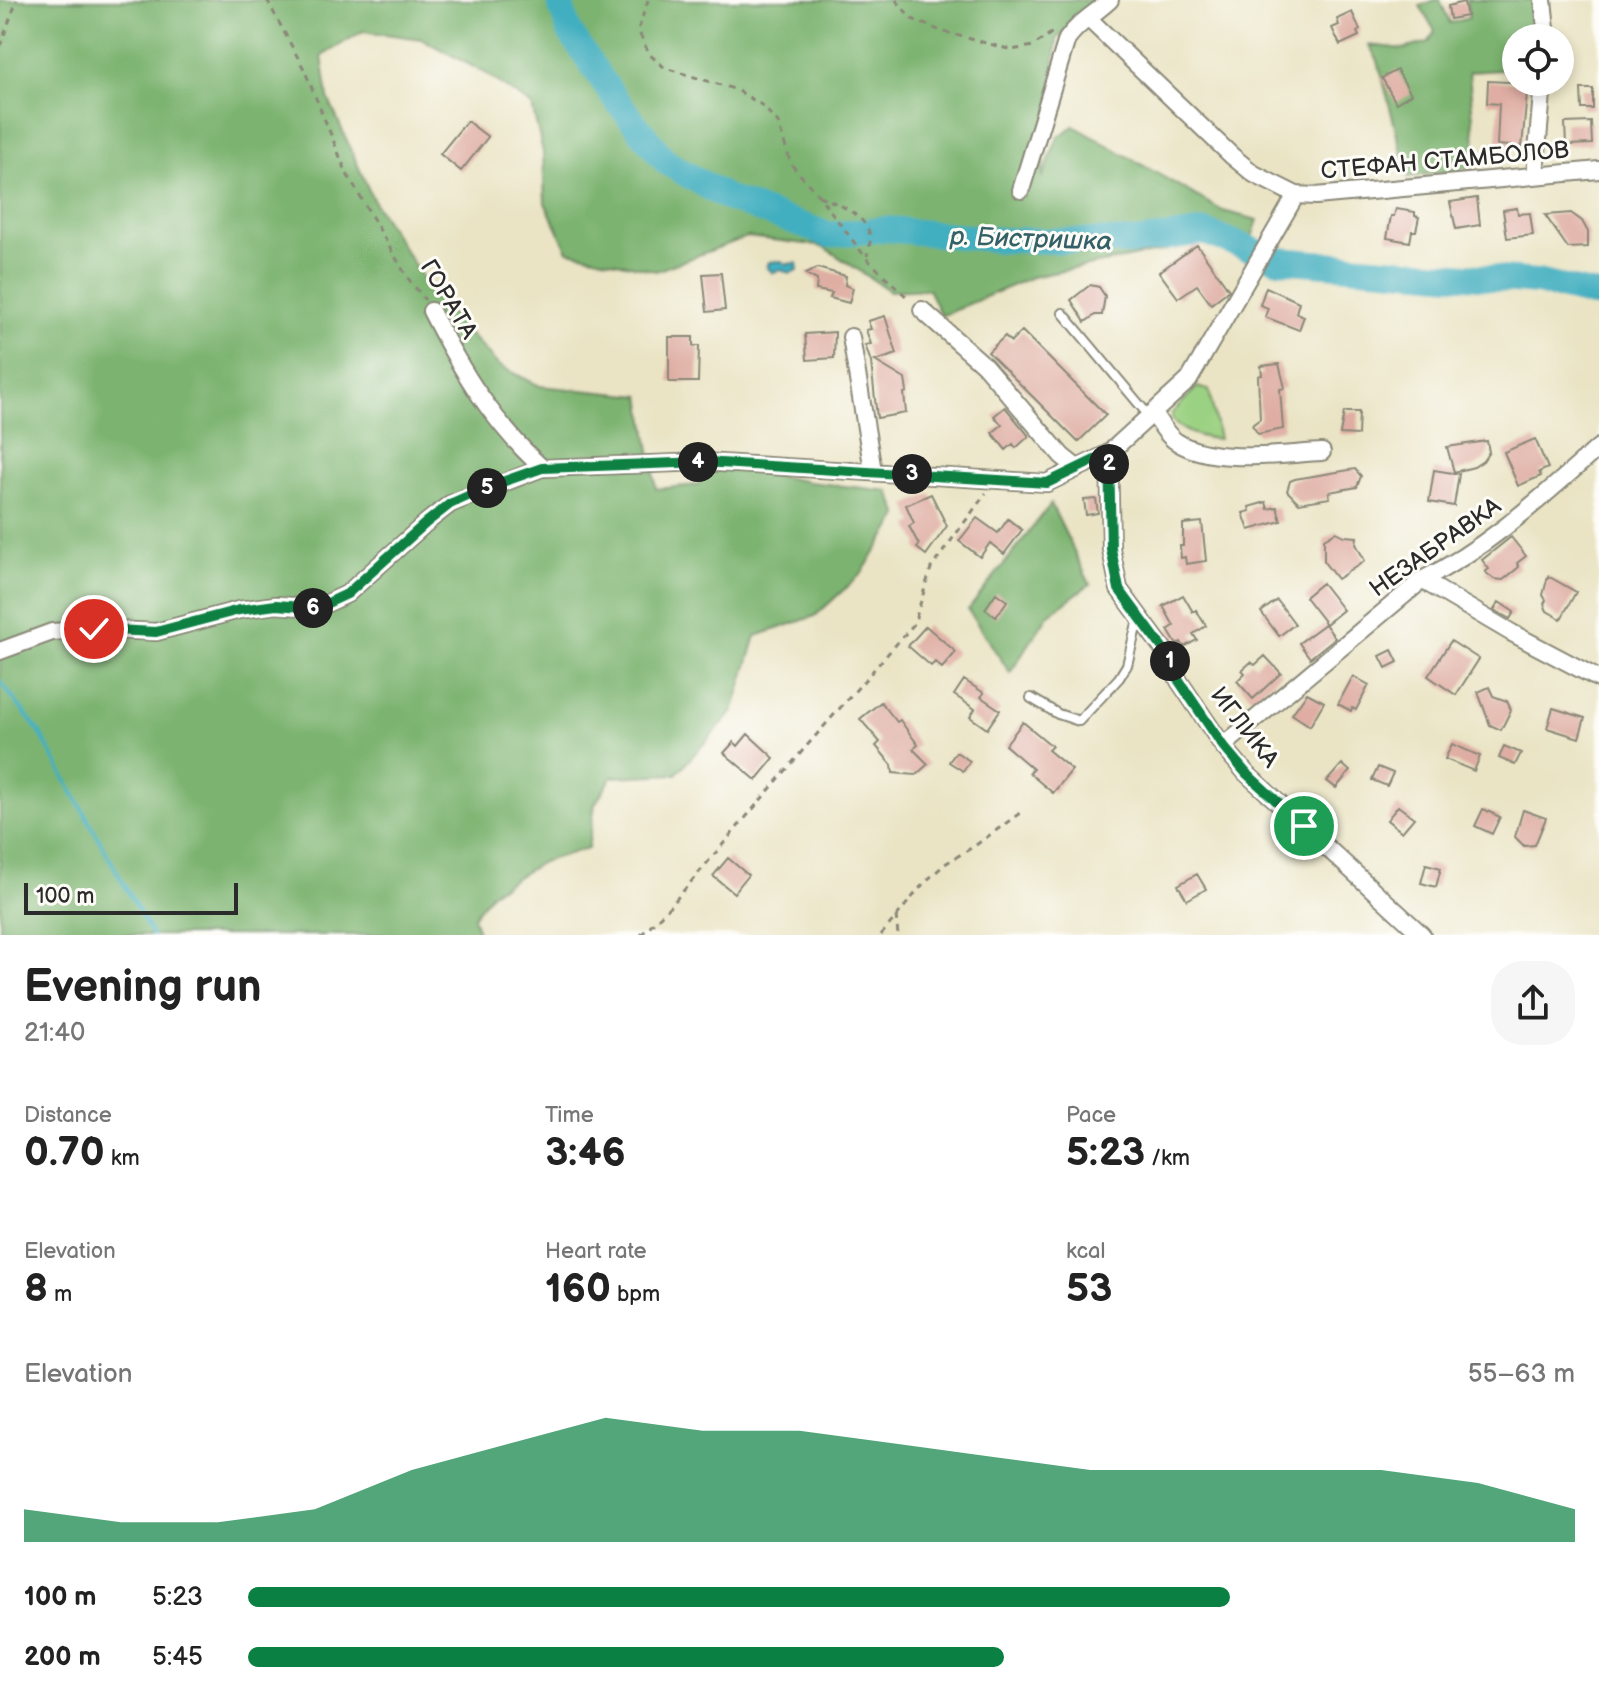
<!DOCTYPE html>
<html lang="en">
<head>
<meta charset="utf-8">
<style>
	body { margin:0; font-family:"Balsamiq Sans",sans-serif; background:#f6f6f6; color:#222; height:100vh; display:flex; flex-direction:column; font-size:30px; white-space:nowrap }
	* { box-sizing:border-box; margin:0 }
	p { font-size:26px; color:#767676 }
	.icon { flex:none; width:44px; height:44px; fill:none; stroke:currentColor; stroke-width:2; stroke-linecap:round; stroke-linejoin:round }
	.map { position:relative; height:935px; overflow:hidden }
	.details { display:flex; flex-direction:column; background:#fff; flex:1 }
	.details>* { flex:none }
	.fabs { position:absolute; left:1502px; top:24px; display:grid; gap:16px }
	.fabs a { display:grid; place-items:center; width:72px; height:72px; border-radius:50%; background:#fff; box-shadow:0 4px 12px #0003; font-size:40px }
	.scale { position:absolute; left:24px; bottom:20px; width:214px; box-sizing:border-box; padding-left:8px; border:4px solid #2b2b2b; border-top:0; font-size:22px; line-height:28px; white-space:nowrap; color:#2b2b2b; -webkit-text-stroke:6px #fdfcf7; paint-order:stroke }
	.pin { position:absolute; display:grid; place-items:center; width:68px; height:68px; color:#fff; margin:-34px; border:4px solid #fff; border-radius:50%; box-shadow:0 2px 8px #0007 }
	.km { position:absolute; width:40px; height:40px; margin:-20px; border-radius:50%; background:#222; color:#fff; font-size:22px; line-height:40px; text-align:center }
	.round { display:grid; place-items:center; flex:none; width:84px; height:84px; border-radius:32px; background:#f6f6f6 }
	.summary { display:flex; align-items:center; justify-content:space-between; height:136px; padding:0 24px }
	h1 { font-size:44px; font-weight:700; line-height:60px }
	.figures { display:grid; grid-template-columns:repeat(3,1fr); gap:12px; height:136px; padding:8px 24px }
	.figures div { display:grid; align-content:center }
	.figures b { font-size:40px; font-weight:700 }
	.figures small { font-size:22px; font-weight:400 }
	.figures p { font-size:22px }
	.chart { height:224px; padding:16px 24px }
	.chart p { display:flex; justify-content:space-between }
	.chart svg { width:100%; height:144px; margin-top:8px; fill:#0b8043; opacity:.7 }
	ul { padding:0 24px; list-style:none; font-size:26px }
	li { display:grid; grid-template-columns:128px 96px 1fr; align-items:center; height:60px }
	li i { height:20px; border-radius:10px; background:#0b8043 }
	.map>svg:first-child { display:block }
</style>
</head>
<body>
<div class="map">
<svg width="1599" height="935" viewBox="0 0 1599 935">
	<rect width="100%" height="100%" fill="#fdfcf7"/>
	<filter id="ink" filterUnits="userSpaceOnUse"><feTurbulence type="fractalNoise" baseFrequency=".0125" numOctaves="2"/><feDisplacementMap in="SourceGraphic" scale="16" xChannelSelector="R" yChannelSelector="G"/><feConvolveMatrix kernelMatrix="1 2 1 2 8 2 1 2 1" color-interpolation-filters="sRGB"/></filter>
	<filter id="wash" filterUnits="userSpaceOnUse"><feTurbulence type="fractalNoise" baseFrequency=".006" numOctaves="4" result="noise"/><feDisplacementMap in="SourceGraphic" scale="32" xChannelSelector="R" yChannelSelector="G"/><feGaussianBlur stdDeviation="1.8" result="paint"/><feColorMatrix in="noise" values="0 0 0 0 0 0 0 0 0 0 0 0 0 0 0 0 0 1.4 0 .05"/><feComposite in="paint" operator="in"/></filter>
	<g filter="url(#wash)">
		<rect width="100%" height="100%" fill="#eae4c5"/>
		<path fill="#9bd182" stroke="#637e56" stroke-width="2" d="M1197 387 1209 390 1219 439C1201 438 1184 433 1172 420L1171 414Z"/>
		<path fill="#7cb370" stroke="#546f4e" stroke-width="2" d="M0 0H1097L1057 39 1042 178 1058 137 1074 126 1223 211 1258 220 1246 254 1209 238 1162 251 1032 277 941 316 928 289 890 291 822 246 747 237 656 271 568 251 545 203 543 152 532 106 485 73 422 39 363 31 322 56 328 98 375 204 435 297 499 366 540 386 641 396 656 489 698 485 704 462 809 482 889 491 899 516 861 574 815 616 756 636 733 712 676 774 612 777 595 804 588 848 542 862 492 892 473 917 479 935H0Z
			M1434 0H1440L1450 23 1469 18 1466 0H1533L1534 38H1516V69L1469 72 1477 167 1408 177 1378 61 1369 45 1403 49 1429 42 1435 31 1420 6Z
			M1051 504 1090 584 1049 614 1010 673 968 610Z"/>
		<path fill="#42afc0" stroke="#366d76" stroke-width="2" d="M782 261 786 264 797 263 798 270 790 273 780 270 773 273 767 267 769 262Z"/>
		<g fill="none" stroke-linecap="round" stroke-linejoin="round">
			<path stroke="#42afc0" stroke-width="4" d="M0 681 40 733 152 935"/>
			<path stroke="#42afc0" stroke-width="26" d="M559 0 569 31 616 100 666 162 727 198 829 235 886 229 1001 240 1135 242 1205 232 1279 260 1537 282 1599 296"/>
		</g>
		<g id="blocks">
			<path fill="#dfada3" d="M1464 2 1467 16 1450 19 1448 6Z
				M1352 12 1360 30 1357 32 1359 36 1340 45 1332 28 1339 25 1337 19Z
				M1397 70 1411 94 1396 103 1382 78Z
				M1488 81 1528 83 1522 147 1497 145 1499 104 1487 103Z
				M1581 89H1593V109H1582Z
				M467 121 488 137 461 171 440 154Z
				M1591 122 1592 144 1566 145 1565 123Z
				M1477 198 1480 225 1456 229 1450 202Z
				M1517 208 1518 214 1530 213 1533 235 1507 238 1503 210Z
				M1396 209 1415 212V216L1419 217 1416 231H1412L1410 242 1387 238 1391 216H1394Z
				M1571 213 1582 221 1588 232V247L1568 248 1545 215Z
				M1197 245 1229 290 1211 304 1197 285 1178 298 1159 272Z
				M817 268 846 276 845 285 853 288 849 303 830 298 832 293 816 290 817 280 806 274Z
				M721 273 725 310 707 312 703 274Z
				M1090 285 1099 287 1105 296 1102 315H1095L1085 322 1071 300Z
				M1266 287 1299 302 1296 313 1304 316 1299 330 1265 317 1268 308 1260 305Z
				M885 316 897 354 875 361 905 379 907 392 904 393 906 413 877 418 871 362 865 345 871 344 866 330 871 329 868 321Z
				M1022 331 1106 415 1078 442 988 352 1005 336 1011 342Z
				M835 332 834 358 807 360 805 334Z
				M669 337H693V346H699L698 382H669Z
				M1279 364 1285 388 1280 389 1283 429 1258 434 1252 425 1260 419 1258 376 1262 375 1261 366Z
				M1005 407 1029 436 1016 448 1013 444 1006 450 992 433 1002 425 994 416Z
				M1344 412H1359L1358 435 1340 434Z
				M1535 439 1548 468 1539 472 1541 476 1518 486 1504 452Z
				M1487 441 1489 452 1483 461 1474 467 1454 472 1447 447Z
				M1355 469 1361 476 1357 487 1329 492 1330 498 1299 503 1287 491 1290 481 1295 479Z
				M1434 470 1459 474 1454 506 1429 502Z
				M931 494 947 526 926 555 917 548 919 545 909 526 914 523 906 505Z
				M1096 499 1098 513 1086 515 1084 500Z
				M1266 502 1268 509 1277 507 1281 521 1249 530 1243 513 1250 511 1249 507Z
				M977 518 998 533 1008 519 1022 530 1004 554 990 543 980 557 959 541Z
				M1202 522 1206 561 1186 564 1185 557 1181 558 1180 546H1183V524Z
				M1336 532 1344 536 1357 537 1356 544 1365 561 1337 579 1324 562V539Z
				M1511 537 1526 556 1517 563 1519 567 1503 580 1494 579 1485 572 1489 569 1482 560Z
				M1548 576 1576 592 1561 619 1547 611 1544 604 1546 600 1543 595Z
				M1322 583 1343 610 1326 624 1305 597Z
				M996 593 1007 601 996 617 985 609Z
				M1183 595 1193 612 1196 610 1206 626 1193 634 1197 640 1184 647 1181 642 1177 645 1168 630 1174 626 1163 606Z
				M1277 600 1295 624 1279 636 1261 612Z
				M1499 602 1514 612 1510 619 1494 610Z
				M1325 624 1335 638 1310 658 1299 643Z
				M926 626 956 652 942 668 935 662 931 666 908 646Z
				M1451 641 1479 659 1456 695 1428 676Z
				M1392 650 1398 662 1386 668 1380 656Z
				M1265 656 1281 673 1253 699 1237 681 1245 673 1242 670 1251 662 1255 665Z
				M1353 676 1369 685 1356 710 1352 708 1351 711 1338 704Z
				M964 680 984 693 981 697 1000 710 987 729 970 717 975 709 954 695Z
				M1489 687 1493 696 1507 701 1511 710 1501 730 1490 725 1478 692Z
				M1307 693 1324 702 1310 726 1292 714Z
				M881 702 897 722 900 720 918 745 913 749 928 764 916 775 893 773 892 765 876 746 880 742 860 719Z
				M1553 708 1585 718 1579 738 1547 728Z
				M1023 722 1052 746 1048 750 1072 770 1053 793 1029 773 1033 769 1005 745Z
				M748 734 774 758 756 780 724 753 734 742 738 746Z
				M1452 744 1480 756 1474 771 1445 759Z
				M1504 746 1521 753 1515 765 1499 758Z
				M956 752 970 761 963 771 949 762Z
				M1342 764 1350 771 1336 788 1327 781Z
				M1378 767 1393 773 1387 786 1372 780Z
				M1398 806 1414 818 1402 832 1387 820Z
				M1483 809 1500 817 1492 834 1475 826Z
				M1523 810 1546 818 1535 845 1524 846 1515 837Z
				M728 858 748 875 734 893 713 876Z
				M1426 864 1441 868 1436 887 1421 883Z
				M1197 874 1206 889 1187 900 1178 885Z"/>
		</g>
	</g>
	<g filter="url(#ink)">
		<use href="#blocks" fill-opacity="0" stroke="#8a8878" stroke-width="2"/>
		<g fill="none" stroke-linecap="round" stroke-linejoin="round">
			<g stroke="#8a8878" stroke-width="12">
				<path id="service" d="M1063 313 1149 416
					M1031 698 1058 714 1079 721 1119 678 1127 665 1138 619"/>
			</g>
			<g stroke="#8a8878" stroke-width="20">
				<path id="minor" d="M1543 0 1547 38
					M1090 20 1232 156 1254 174 1296 195
					M1535 175 1543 82
					M1021 190 1067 39C1079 22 1095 14 1110 0
					M922 310 984 365 1062 456 1077 468
					M431 311C462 372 491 420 542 468
					M851 337 873 471
					M1153 413C1160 423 1167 436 1177 442 1213 465 1281 454 1322 452
					M1109 453 1111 549 1119 589 1167 654 1179 681 1223 746 1246 773 1422 935
					M1422 580 1512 633 1599 679
					M0 651 52 632 94 629 156 632 239 610 276 605 317 608 347 594 427 522 450 504 542 468 704 462 1047 483 1109 453 1189 380 1296 195 1316 196 1599 170
					M1223 746 1422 580C1489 547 1543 496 1599 447"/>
			</g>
			<path stroke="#8a8878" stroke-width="3" stroke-dasharray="6 6" stroke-linecap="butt" d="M267 0 304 69 347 174 407 277 425 300
				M648 0 638 30 649 54 665 68 737 90 763 106 778 123 791 164 819 196 866 258 910 300
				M896 0 912 19 941 31 1012 50 1033 46 1054 31
				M0 46 17 0
				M819 196C836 203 866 214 870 236 871 242 868 251 867 256
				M896 916 898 935
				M641 935 673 903 804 749 914 624 931 568 986 493
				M881 935 924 883 945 864 976 845 1020 813"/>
			<use href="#service" stroke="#fff" stroke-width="8"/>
			<use href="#minor" stroke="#fff" stroke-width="16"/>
		</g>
	</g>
	<g fill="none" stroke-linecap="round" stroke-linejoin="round" filter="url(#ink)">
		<g stroke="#fff" stroke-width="16">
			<path id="route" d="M94 629 156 632 239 610 276 605 317 608 347 594 427 522 450 504 488 487 542 468 704 462 1047 483 1109 453 1111 549 1119 589 1167 654 1179 681 1223 746 1246 773 1304 826"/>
		</g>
		<use href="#route" stroke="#0b8043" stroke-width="10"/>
	</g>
	<g text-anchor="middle" stroke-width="6" stroke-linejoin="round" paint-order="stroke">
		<g font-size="24" fill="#2b2b2b" stroke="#fdfcf7">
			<text transform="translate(1445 160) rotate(-5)" y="8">СТЕФАН СТАМБОЛОВ</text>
			<text transform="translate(449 299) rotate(59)" y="8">ГОРАТА</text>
			<text transform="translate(1435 547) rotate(-35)" y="8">НЕЗАБРАВКА</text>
			<text transform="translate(1245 727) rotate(52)" y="8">ИГЛИКА</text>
		</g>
		<g font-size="26" font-style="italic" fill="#346067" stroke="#fdfcf7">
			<text transform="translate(1031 238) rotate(2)" y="9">р. Бистришка</text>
		</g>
	</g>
</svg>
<div class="fabs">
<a><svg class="icon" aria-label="locate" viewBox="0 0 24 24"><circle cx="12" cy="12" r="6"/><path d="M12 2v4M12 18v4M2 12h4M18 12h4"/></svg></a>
</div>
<div class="scale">100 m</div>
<div class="pin" style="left:1304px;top:826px;background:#1e9e55"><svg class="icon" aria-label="arrive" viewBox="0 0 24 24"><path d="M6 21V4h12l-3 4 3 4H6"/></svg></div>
<div class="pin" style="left:94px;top:629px;background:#d93025"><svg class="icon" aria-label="check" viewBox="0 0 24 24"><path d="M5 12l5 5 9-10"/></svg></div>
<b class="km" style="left:1170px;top:661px">1</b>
<b class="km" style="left:1109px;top:464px">2</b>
<b class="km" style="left:912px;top:474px">3</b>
<b class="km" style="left:698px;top:462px">4</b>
<b class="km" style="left:487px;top:488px">5</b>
<b class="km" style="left:313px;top:608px">6</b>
</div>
<section class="details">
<div class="summary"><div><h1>Evening run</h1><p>21:40</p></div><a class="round"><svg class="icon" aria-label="share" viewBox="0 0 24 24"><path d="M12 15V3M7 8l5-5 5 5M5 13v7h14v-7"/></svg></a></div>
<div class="figures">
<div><p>Distance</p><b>0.70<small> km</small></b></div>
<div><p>Time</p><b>3:46</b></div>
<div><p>Pace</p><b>5:23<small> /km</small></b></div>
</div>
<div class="figures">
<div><p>Elevation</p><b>8<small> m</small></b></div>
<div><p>Heart rate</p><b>160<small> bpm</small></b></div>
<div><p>kcal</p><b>53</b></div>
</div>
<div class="chart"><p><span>Elevation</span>55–63 m</p>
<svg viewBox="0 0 160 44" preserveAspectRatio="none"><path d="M0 44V34L10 38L20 38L30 34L40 22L50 14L60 6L70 10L80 10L90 14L100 18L110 22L120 22L130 22L140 22L150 26L160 34V44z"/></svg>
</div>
<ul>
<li><b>100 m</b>5:23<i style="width:74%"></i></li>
<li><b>200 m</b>5:45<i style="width:57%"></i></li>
</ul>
</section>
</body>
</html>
